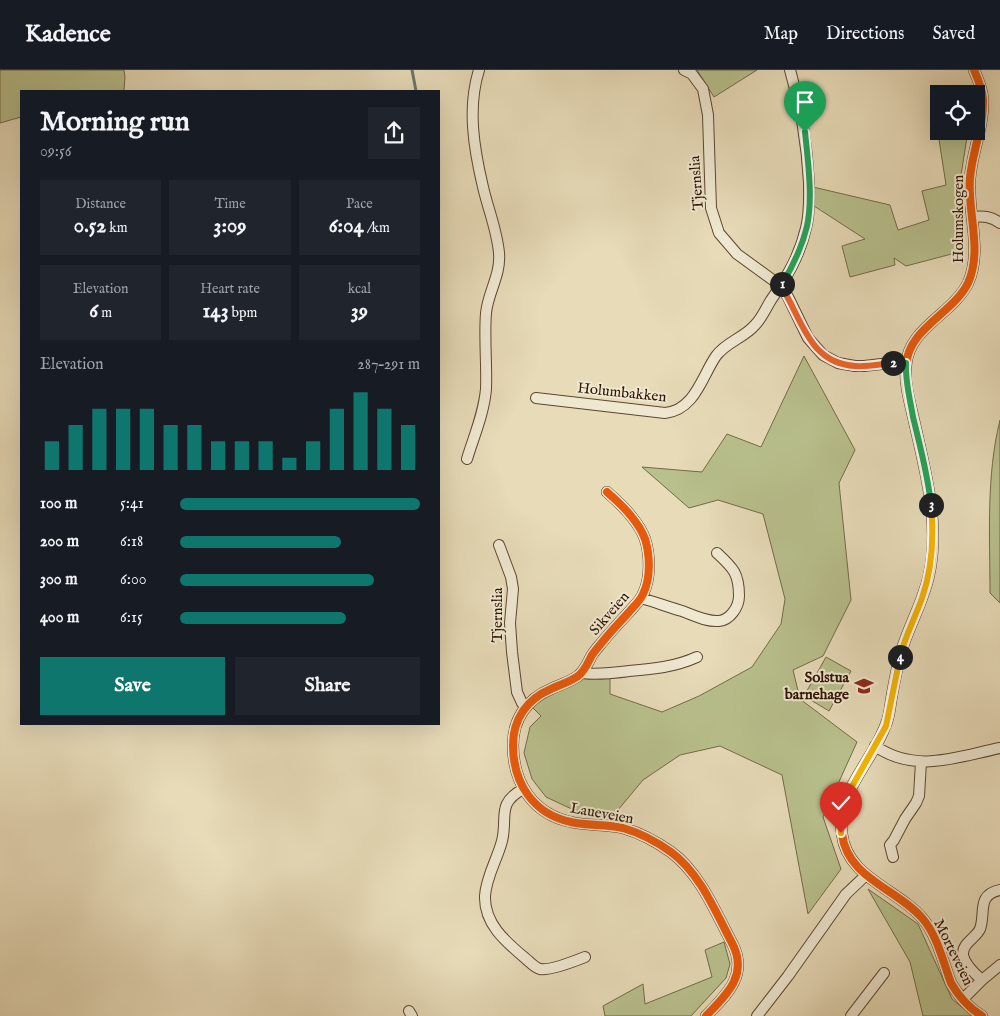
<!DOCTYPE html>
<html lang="en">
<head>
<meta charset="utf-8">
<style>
	body { margin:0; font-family:"IM FELL English",serif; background:#20242c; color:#f1f3f6; height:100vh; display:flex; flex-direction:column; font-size:19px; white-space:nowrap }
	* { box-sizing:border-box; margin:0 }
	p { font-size:16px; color:#9ea1a6 }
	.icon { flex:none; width:28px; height:28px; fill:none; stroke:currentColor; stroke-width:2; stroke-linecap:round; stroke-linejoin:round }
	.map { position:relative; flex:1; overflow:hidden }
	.sheet { position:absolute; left:20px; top:20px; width:420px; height:635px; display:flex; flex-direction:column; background:#171b24; border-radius:0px; box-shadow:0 5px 20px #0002 }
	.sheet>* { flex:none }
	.controls { position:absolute; left:930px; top:15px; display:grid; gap:10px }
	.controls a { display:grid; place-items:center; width:55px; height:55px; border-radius:0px; background:#171b24; box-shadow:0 5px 20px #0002; font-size:25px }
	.pin { position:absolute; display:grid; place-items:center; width:42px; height:42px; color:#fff; margin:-51px -21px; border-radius:50% 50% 50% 0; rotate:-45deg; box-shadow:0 0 5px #0007 }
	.pin .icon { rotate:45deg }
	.km { position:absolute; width:25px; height:25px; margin:-12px; border-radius:50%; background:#222; color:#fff; font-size:14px; line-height:25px; text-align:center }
	.round { display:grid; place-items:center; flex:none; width:52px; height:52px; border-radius:0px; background:#20242c }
	.overview { display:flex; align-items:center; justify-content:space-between; height:85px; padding:0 20px }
	h1 { font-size:28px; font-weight:800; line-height:38px }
	.figures { display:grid; grid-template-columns:repeat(3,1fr); gap:8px; height:85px; padding:5px 20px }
	.figures div { display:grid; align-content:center; border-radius:0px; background:#20242c; text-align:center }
	.figures b { font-size:21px; font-weight:800 }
	.figures small { font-size:14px; font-weight:400 }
	.figures p { font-size:14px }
	.chart { height:140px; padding:10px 20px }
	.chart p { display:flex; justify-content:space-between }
	.chart svg { width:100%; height:90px; margin-top:5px; stroke:#0f766e; stroke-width:6 }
	.button { display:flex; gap:10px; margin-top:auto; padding:10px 20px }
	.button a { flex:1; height:58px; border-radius:0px; background:#0f766e; color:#fff; font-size:20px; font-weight:800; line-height:58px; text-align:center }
	.button a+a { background:#20242c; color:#f1f3f6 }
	ul { padding:0 20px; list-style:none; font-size:16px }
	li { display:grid; grid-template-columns:80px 60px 1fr; align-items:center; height:38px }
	li i { height:12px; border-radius:6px; background:#0f766e }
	header { display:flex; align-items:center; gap:30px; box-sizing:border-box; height:70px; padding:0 25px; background:#171b24; border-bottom:1px solid #363941 }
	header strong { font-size:24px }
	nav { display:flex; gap:28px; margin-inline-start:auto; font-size:18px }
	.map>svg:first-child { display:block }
</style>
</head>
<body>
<header>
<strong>Kadence</strong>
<nav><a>Map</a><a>Directions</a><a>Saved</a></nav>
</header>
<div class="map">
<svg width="1000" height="946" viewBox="0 0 1000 946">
	<rect width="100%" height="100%" fill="#e7dbb8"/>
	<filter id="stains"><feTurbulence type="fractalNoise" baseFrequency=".004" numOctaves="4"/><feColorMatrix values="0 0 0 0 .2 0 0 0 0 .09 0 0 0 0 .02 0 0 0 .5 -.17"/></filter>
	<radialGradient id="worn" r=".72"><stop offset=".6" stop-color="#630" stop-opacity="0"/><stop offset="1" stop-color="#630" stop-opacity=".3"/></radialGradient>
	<path fill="#b8c08d" stroke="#746a48" d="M0 0H124L125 7 124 20 123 21H21V47L0 53Z
		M697 0H757L714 27Z
		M939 42V61H968L961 105 963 181 906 196 894 188 895 195 850 207 842 176 865 169 814 136 813 117 890 135 898 160 929 150 922 121 946 115 935 43Z
		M804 286 855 380 839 413 851 530 823 586 793 600 800 629 857 672 823 747 841 799 808 844 782 705 720 676 680 685 643 710 613 746 576 741 546 727 532 709 524 683 530 657 541 646 529 634 578 609 610 605V624L662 642 699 626 752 597 781 554 785 529 763 444 718 430 689 438 642 397 702 402 727 364 761 377Z
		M1000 350V533L990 523C990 466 986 406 1000 350Z
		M826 587 851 601 829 641 804 626Z
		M868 819 918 854 952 929 973 946H923L910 892Z
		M724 872 730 894 726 908 691 946H605L603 936 643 914 645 934 712 907 705 880Z"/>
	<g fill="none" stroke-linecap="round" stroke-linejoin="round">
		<path stroke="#6d786a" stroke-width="3" d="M412 0 416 21"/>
		<g stroke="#5d4630" stroke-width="12">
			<path id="street" d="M684 0 692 4 703 19 708 45 711 138 719 163 737 184 781 216 788 227 808 268 823 285 838 293 855 296H864L890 293H906
				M974 0C978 9 982 18 983 29 984 56 972 82 970 108 967 142 983 180 968 213 953 244 908 258 906 296 904 315 911 336 915 355 926 404 940 455 929 505 924 529 911 552 903 576 898 591 895 608 892 625 890 635 890 645 886 654 873 692 836 721 842 764 847 808 898 819 923 849 938 867 943 892 951 913 959 927 969 938 982 946
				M972 147C983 146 991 146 1000 153
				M536 328 665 343C695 340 702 306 716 286 726 272 744 268 755 255 762 248 766 238 771 230 787 207 800 185 806 158 810 143 809 128 809 113 807 74 801 37 790 0
				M467 389C474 366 484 343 486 319 487 294 484 268 486 243 488 222 501 205 499 183 497 160 488 139 483 117 474 79 467 38 479 0
				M607 422C615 429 624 437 631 446 636 452 642 461 645 469 650 485 651 508 643 524 640 531 634 536 629 542 621 551 612 560 604 570 600 575 596 579 592 585 588 592 585 601 578 606 570 612 559 615 551 619 527 629 513 649 513 675 513 713 533 744 571 752 588 756 606 754 623 758 640 763 657 772 671 782 700 803 716 843 733 875 748 906 726 925 706 946
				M499 475 511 507 513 519 510 553 512 582 517 622 522 633 526 637
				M641 528C655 532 668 537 682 541 693 545 706 552 719 551 730 550 739 537 739 526 739 503 733 498 717 483
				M582 603C598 605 613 603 629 601 653 599 675 597 697 587
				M875 676C916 704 956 687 1000 678
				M523 719C496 734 508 747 502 771 497 790 486 807 485 826 484 854 506 872 525 888 530 892 535 898 540 899 550 901 575 891 585 887
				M893 787 890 775 894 770 905 749 916 733 919 726 921 692
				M982 910C975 904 965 895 963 885 962 873 976 868 980 859 986 843 976 825 1000 820
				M963 929 982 910 1000 895
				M409 941 412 946
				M757 946 788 906 846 824 866 805
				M851 946 884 903"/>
		</g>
		<use href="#street" stroke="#efe8d1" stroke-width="10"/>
		<g stroke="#efe8d1" stroke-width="11">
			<path id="cycleway" d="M974 0C978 9 982 18 983 29 984 56 972 82 970 108 967 142 983 180 968 213 953 244 908 258 906 296 904 315 911 336 915 355 926 404 940 455 929 505 924 529 911 552 903 576 898 591 895 608 892 625 890 635 890 645 886 654 873 692 836 721 842 764 847 808 898 819 923 849 938 867 943 892 951 913 959 927 969 938 982 946
				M607 422C615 429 624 437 631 446 636 452 642 461 645 469 650 485 651 508 643 524 640 531 634 536 629 542 621 551 612 560 604 570 600 575 596 579 592 585 588 592 585 601 578 606 570 612 559 615 551 619 527 629 513 649 513 675 513 713 533 744 571 752 588 756 606 754 623 758 640 763 657 772 671 782 700 803 716 843 733 875 748 906 726 925 706 946"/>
		</g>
		<use href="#cycleway" stroke="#e8590c" stroke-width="8"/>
	</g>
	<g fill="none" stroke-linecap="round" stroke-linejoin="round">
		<g stroke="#fff" stroke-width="10">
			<path id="split-1" d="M782 214C793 196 802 177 807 156 813 129 808 91 805 62"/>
		</g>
		<g stroke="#fff" stroke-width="10">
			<path id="split-2" d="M782 214 781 216C802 248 808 293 855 296 868 297 880 294 893 293"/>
		</g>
		<g stroke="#fff" stroke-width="10">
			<path id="split-3" d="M893 293H906C905 311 910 329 913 347 920 376 928 405 931 435"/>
		</g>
		<g stroke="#fff" stroke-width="10">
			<path id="split-4" d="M900 587C905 566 915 548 922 528 933 497 934 467 931 435"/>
		</g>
		<g stroke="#fff" stroke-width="10">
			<path id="split-5" d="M841 763 842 743 846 727 886 656 900 587"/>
		</g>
		<use href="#split-1" stroke="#22a559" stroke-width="6"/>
		<use href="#split-2" stroke="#f0652b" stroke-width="6"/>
		<use href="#split-3" stroke="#22a559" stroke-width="6"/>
		<use href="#split-4" stroke="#f5b400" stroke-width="6"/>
		<use href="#split-5" stroke="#f5b400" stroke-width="6"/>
	</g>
	<defs>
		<g id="school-bare" transform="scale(1.5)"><path d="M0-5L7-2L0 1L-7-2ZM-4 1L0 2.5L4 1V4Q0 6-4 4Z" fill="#8f2418" stroke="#efe8d1" stroke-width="2.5" paint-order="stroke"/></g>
	</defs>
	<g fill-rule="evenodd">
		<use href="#school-bare" x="864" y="616"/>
	</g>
	<g text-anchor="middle" stroke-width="4" stroke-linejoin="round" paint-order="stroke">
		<g font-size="15" fill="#2f1402" stroke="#efe8d1">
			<text transform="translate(696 113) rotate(-94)" y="5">Tjernslia</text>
			<text transform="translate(958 149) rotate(-90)" y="5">Holumskogen</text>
			<text transform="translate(622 322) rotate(6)" y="5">Holumbakken</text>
			<text transform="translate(609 543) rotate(-49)" y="5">Sikveien</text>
			<text transform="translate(497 545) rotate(-90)" y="5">Tjernslia</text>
			<text transform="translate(602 743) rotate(10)" y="5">Laueveien</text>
			<text transform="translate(954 882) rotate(64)" y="5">Morteveien</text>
		</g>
		<g font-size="15" font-weight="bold" fill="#2f1402" stroke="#efe8d1" text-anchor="end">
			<text x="849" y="612">Solstua<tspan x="849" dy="17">barnehage</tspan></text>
		</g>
	</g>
	<rect width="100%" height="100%" filter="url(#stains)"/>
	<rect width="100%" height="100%" fill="url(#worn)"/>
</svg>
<div class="controls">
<a><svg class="icon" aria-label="locate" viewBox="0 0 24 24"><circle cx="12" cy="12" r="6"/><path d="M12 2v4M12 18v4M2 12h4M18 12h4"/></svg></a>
</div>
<div class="pin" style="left:805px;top:62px;background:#1e9e55"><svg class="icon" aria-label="arrive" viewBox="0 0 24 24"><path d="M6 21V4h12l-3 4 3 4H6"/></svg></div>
<div class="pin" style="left:841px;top:763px;background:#d93025"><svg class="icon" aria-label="check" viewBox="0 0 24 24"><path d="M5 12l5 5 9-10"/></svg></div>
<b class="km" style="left:782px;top:214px">1</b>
<b class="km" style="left:893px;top:293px">2</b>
<b class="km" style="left:931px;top:435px">3</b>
<b class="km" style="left:900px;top:587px">4</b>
<section class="sheet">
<div class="overview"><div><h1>Morning run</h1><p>09:56</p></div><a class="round"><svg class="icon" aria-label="share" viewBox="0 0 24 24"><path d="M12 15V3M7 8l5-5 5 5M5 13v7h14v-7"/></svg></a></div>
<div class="figures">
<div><p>Distance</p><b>0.52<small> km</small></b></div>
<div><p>Time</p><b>3:09</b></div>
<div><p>Pace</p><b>6:04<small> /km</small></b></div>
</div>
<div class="figures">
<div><p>Elevation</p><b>6<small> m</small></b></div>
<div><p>Heart rate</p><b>143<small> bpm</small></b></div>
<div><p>kcal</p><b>39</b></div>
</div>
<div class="chart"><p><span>Elevation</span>287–291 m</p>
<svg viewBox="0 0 160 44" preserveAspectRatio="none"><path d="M5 44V30M15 44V22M25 44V14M35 44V14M45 44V14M55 44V22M65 44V22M75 44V30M85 44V30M95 44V30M105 44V38M115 44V30M125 44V14M135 44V6M145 44V14M155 44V22"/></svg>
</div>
<ul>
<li><b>100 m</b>5:41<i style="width:100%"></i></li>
<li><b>200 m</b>6:18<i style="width:67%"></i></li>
<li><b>300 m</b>6:00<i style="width:81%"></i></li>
<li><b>400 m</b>6:15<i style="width:69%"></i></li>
</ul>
<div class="button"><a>Save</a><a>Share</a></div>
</section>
</div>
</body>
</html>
